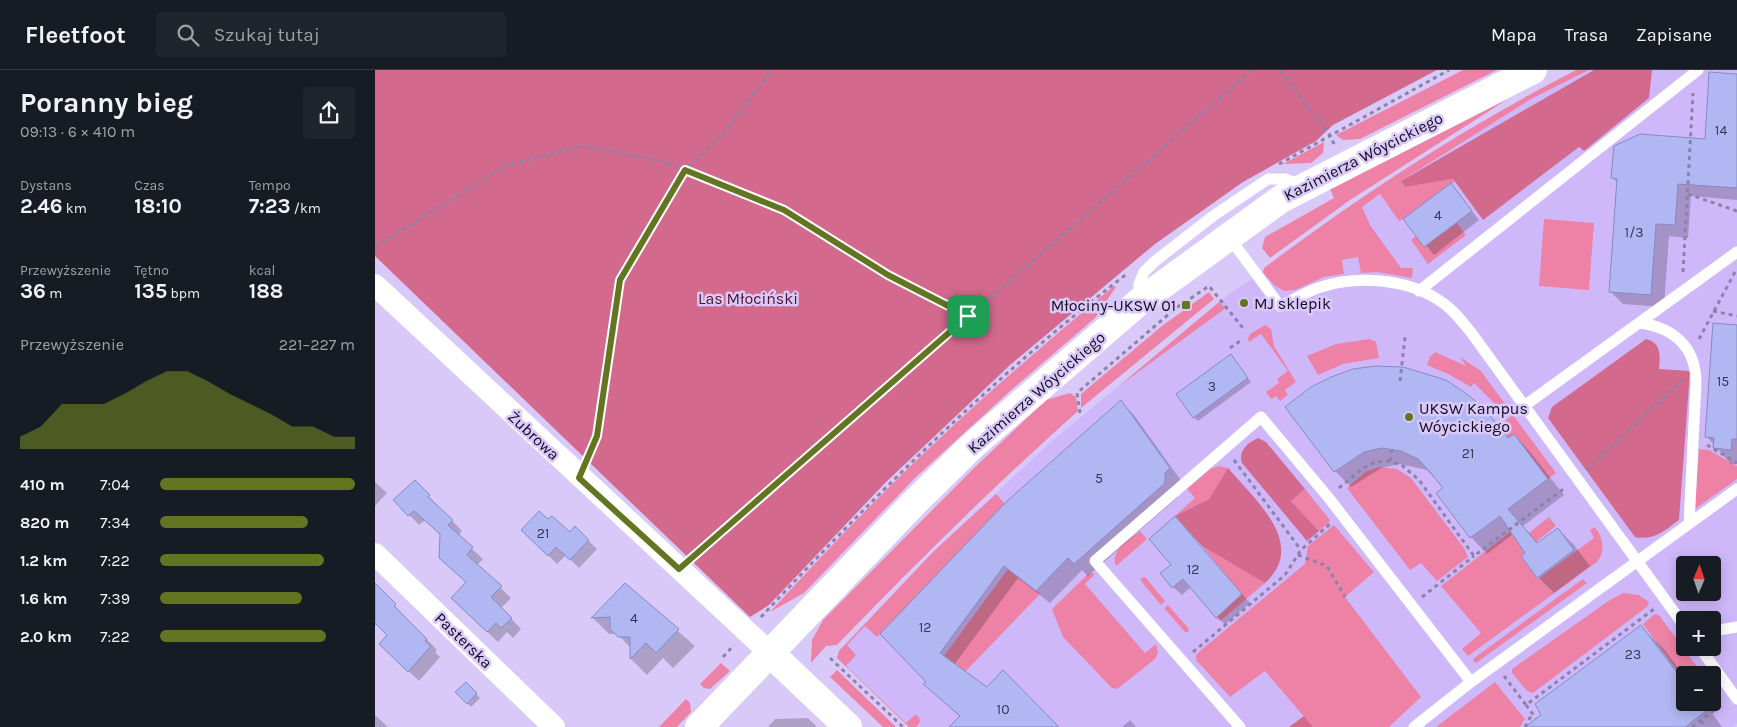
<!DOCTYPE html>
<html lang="pl">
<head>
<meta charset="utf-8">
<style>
	body { margin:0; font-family:Karla,sans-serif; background:#20242c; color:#f1f3f6; height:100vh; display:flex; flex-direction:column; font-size:19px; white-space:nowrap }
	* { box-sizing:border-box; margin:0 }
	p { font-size:16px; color:#9ea1a6 }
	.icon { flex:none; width:28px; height:28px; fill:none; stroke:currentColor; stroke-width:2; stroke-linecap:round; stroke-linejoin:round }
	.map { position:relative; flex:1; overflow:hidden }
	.panel { display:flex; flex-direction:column; background:#171b24; width:375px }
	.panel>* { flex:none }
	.needle { width:32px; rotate:2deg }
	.controls { position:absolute; left:1301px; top:486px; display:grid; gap:10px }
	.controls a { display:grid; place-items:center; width:45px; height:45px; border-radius:5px; background:#171b24; box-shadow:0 2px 12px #0003; font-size:25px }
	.pin { position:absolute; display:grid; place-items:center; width:42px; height:42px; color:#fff; margin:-21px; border-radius:10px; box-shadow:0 2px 8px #0006 }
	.round { display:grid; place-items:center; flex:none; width:52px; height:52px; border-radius:5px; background:#20242c }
	.headline { display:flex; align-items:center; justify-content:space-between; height:85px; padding:0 20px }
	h1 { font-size:28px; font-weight:700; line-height:38px }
	.metrics { display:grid; grid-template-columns:repeat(3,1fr); gap:8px; height:85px; padding:5px 20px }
	.metrics div { display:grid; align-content:center }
	.metrics b { font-size:21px; font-weight:700 }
	.metrics small { font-size:14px; font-weight:400 }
	.metrics p { font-size:14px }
	.chart { height:140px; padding:10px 20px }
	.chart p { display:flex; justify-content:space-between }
	.chart svg { width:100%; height:90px; margin-top:5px; fill:#647522; opacity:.7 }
	ul { padding:0 20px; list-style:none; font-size:16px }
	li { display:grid; grid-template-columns:80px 60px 1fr; align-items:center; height:38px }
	li i { height:12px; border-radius:6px; background:#647522 }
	header { display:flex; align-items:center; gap:30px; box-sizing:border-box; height:70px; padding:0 25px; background:#171b24; border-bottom:1px solid #363941 }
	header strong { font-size:24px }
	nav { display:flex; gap:28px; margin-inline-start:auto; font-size:18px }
	.search { width:350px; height:45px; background:#20242c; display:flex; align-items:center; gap:12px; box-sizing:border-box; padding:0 18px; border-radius:5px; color:#9ea1a6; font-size:19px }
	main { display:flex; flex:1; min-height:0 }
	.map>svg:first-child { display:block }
</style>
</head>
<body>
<header>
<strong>Fleetfoot</strong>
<div class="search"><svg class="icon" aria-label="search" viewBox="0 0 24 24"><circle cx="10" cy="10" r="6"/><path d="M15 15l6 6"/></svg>Szukaj tutaj</div>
<nav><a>Mapa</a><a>Trasa</a><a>Zapisane</a></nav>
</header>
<main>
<section class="panel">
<div class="headline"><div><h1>Poranny bieg</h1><p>09:13 · 6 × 410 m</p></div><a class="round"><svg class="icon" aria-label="share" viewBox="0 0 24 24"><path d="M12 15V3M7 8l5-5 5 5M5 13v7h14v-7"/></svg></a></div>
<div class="metrics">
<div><p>Dystans</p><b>2.46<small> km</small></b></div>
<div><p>Czas</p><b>18:10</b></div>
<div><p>Tempo</p><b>7:23<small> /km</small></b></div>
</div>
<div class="metrics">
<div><p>Przewyższenie</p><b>36<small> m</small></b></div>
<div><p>Tętno</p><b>135<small> bpm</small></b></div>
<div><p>kcal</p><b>188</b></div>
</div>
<div class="chart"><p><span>Przewyższenie</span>221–227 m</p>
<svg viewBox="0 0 160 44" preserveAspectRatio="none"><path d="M0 44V38L10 33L20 22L30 22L40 22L50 17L60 11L70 6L80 6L90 11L100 17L110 22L120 27L130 33L140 33L150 38L160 38V44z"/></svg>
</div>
<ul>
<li><b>410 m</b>7:04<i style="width:100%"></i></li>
<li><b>820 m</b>7:34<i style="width:76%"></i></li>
<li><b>1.2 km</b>7:22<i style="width:84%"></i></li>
<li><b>1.6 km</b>7:39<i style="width:73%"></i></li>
<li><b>2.0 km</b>7:22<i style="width:85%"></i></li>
</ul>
</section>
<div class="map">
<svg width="1362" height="657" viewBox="0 0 1362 657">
	<rect width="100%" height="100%" fill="#d9c9f9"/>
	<path fill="#cfb8fa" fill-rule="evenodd" d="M1214 0H1362V654L1358 657H534L462 588 464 581 559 481 677 371 858 221 975 146 999 128 1156 29ZM1310 495H1338V522H1310ZM1310 550H1338V578H1310ZM1310 605H1338V632H1310Z"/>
	<path fill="#ee82a6" d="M1088 0H1122L985 69 968 70 961 65Z
		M1201 0H1214L1156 29 1026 111 1030 117 1078 109 1080 111 1028 149 1024 151 1005 124 987 137 995 155 1026 198H1038L1037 208 1002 202 986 203 983 187 967 190 969 204 949 207 920 220 909 221 899 215 888 202 889 198C987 124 1092 56 1201 0Z
		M1133 29 975 130 895 188 887 178 890 167 959 128 955 119Z
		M949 72 948 83 936 93 908 94Z
		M1169 149 1219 153 1214 220 1164 216Z
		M1082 153 1091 165 1053 194 1036 170 1041 166 1049 177Z
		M739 216 741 217 720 248 634 322 540 408 429 523 395 542C449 483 504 425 562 371 619 317 679 266 739 216Z
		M834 222 839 229 706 338V324L787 256Z
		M844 232 851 238 744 316Z
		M890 255 896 259 899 276 921 312 910 320 913 325 905 331 901 326 896 329 891 322 904 313 902 309 913 301 886 264 874 272 873 269 875 264Z
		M995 269 1001 272 1004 288 968 294 943 305 932 286 961 274Z
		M1060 282 1091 296 1085 287 1106 301 1133 338 1128 342 1099 313 1096 317 1073 304 1052 295 1055 287Z
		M695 323 701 327 703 341C619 416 540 494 462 575L451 576 436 593 437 570 448 550 599 398 671 330Z
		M1138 345 1181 403 1173 409 1139 364 1133 369 1126 360 1132 356 1130 351Z
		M1324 379 1334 380 1362 396V409L1320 439Z
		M844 396 853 398 834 429 800 446 820 428 812 419 835 399Z
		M1004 397 1022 399 1036 408 1089 478 1093 487 1062 511 1046 493 1035 500 972 418 990 402Z
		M930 419 955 450 954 453 944 461 916 431Z
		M621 424 654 461 621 443 502 567 490 556 472 575 481 585 471 596 531 653 540 645 544 647 545 652 541 657H534L462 588 464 581 559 481Z
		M1174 447 1181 456 1161 472 1154 463Z
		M959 455 999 502 970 527 1046 627 1014 657H938L890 601 855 627 821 590V585L825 581 930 494 933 476Z
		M1220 457C1228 468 1231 481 1222 492L1093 586 1087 579 1106 563 1066 516 1135 462 1151 482 1146 486 1163 509 1219 468 1215 460Z
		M765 461 772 469 741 496C735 480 754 470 765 461Z
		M827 476 890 513 845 551 841 548 867 524Z
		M633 499 665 524 590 602 569 586Z
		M718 503 720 504 710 514 770 583 781 574 783 582 780 589 742 619 737 618 688 567 677 539 713 504Z
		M770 507 790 531 786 535 766 511V508Z
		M1208 509 1212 513 1101 593 1098 591 1099 588Z
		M1248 523 1264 525 1274 532 1273 536 1158 623 1152 621 1137 603V599L1235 530Z
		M793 535 814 559 813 562H810L789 538Z
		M1280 544 1284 545 1328 605H1310V611L1268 554Z
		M346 593 355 601 335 619 329 618 325 614Z
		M462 600 521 657H508L455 607Z
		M1120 612 1150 649 1145 657H1061Z
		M1338 618 1344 628 1342 633 1332 640 1326 633 1338 632Z
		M311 629 315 633 316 642 302 657H284Z"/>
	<path fill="#d3698d" d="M0 0H1062L958 55 941 71 868 112 780 174 635 295 511 412 394 535 375 547 0 186Z
		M1219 0H1277L1274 28 1209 81 1204 77 1108 150 1078 109 1030 117 1026 111Z
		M1271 269C1287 273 1285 286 1284 299L1315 301 1304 450C1290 460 1279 471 1260 467L1173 348 1177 337Z
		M883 368 891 372 930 419 916 431 944 461 932 471 867 393C863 381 872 373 883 368Z
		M853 398C880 430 933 474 890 513L827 476 800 446 834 429Z
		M929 646 938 657H914Z"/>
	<path fill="#0003" d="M1362 6V130L1316 126 1313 168 1294 166 1289 237 1248 234 1235 221 1243 113 1238 108 1331 71Z
		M1076 115 1104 150 1059 185 1030 149Z
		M1362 256V394H1356L1332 367Z
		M856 286 876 312 823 351 819 347Z
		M746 332 759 345 807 412 803 416V427L713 506 707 500 675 533 643 508 579 595 612 619 683 657H587L585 647 550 614 553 612 506 564Z
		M912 337 1114 346 1134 369 1139 365 1155 382 1189 425 1148 456 1164 474 1183 459 1199 475 1215 496 1179 523 1163 507 1152 483 1138 464 1112 484 1096 467 1063 424 1070 419 1052 400 1025 394 1006 398 976 417 960 401Z
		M0 412 12 423 0 436Z
		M40 412 87 461 83 466 108 489 102 495 136 528 126 538 146 559 138 568 132 562 123 572 88 539 92 513 65 488 66 465 50 450 44 455 20 430Z
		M800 447 875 533 850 555 816 517 807 525 798 517Z
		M173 451 195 464 213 470 222 479 204 498 191 485 182 494 148 460Z
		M250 515 320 576 298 598 288 588 272 605 256 589V578L242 564H234L218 548Z
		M1 516 62 580 60 582 65 587 44 611 6 574 14 565 2 554 0 556Z
		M1266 557 1289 579 1310 607V632H1329L1347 657H1159Z
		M91 613 105 628 96 637 82 622Z
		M0 645 13 657H0Z
		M433 648 442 657H393L400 649Z
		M755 650 761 657H747Z"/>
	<path fill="#b1b7f2" stroke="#858ac3" d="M1334 2 1362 4V118L1303 114 1300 155 1281 154 1276 225 1234 222 1242 109 1236 108 1239 76 1265 64 1330 69Z
		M1076 113 1097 141 1049 177 1028 149Z
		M1338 253 1362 255V369H1357L1356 380 1338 378 1339 368 1330 367Z
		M856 284 873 308 818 348 801 324Z
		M1000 296 1028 297 1071 310 1089 322 1108 337 1133 368 1139 364 1173 409 1133 439 1162 473 1183 458 1199 480 1162 508 1146 486 1150 483 1125 446 1095 468 1061 423 1068 418 1055 402 1043 389 1026 381 1007 378 989 382 959 402 910 337 936 317 956 307 978 299Z
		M746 330 795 398 790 403V413L699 494 693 488 661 521 629 496 565 583 612 617 628 600 684 657H574L585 646 548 614 551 612 505 564 632 431Z
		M40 410 55 425 53 427 78 450 73 455 98 477 92 485 127 516 116 527 137 548 126 558 121 553 112 562 76 528 91 512 64 488 65 464 39 441 33 446 18 430Z
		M164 441 173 449 177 446 195 462 200 456 214 470 195 490 181 477 173 486 146 460Z
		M800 446 867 524 841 548 808 509 797 518 785 503 796 495 774 469Z
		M0 513 21 534 19 536 52 569 50 571 56 576 33 602 4 574 12 565 0 553Z
		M250 513 304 559 281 583 271 573 255 589V567H243L235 559V547L216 548Z
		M1266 555 1310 613V632H1325L1331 641 1310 657H1150L1166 645 1160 634Z
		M91 612 102 623 92 634 80 622Z"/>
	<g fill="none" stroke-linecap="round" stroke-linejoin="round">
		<path stroke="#8e81a7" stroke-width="3" stroke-dasharray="4 4" stroke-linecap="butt" d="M905 0 954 64 960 76
			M904 94 1074 0
			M1313 124 1362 141
			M0 177 132 95 208 76 287 91 409 140 513 205 593 246
			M1308 202 1318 23
			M1338 241 1362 246
			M1324 269 1360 202
			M855 278 865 271
			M1025 311 1030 267
			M705 343 702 323 801 238 834 216 868 258
			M1332 375 1362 393
			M214 386 222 366 245 210 310 100 351 61 396 0
			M859 390 926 480
			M1015 391 1017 379
			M1212 400 1307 310
			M964 418 988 398 1000 392 1015 391 1028 396 1044 410 1099 486 1191 417
			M923 485 952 496 970 527
			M319 486 877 0
			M1047 527 1099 486
			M386 547C500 425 620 305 753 203
			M818 582 910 505 926 480 955 454
			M348 587 359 575
			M455 588 528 657
			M1129 606 1151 635 1279 539
			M1151 635 1161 648
			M1326 651 1331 657
			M1150 657 1157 644
			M1317 657 1349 633"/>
		<path stroke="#fff" stroke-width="11" d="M854 167 905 236C918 230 932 221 946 217 981 205 1031 209 1062 229 1076 237 1085 249 1095 261L1310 557
			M1044 221 1323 0
			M764 230V214L769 202 779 192 838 146 893 109H910L926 115
			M1265 253C1299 258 1321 277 1321 313L1314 454
			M1149 336 1362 182
			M1338 561 1362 557
			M1325 578 1362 629
			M865 657 720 491 886 347 953 427 1096 612
			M1039 657 1096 612 1362 419"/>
		<path stroke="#fff" stroke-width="22" d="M0 215 395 583
			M0 484 179 657"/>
		<path stroke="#fff" stroke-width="28" d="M395 583 473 657
			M324 657 540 432 598 375 764 232 906 129 1158 0"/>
	</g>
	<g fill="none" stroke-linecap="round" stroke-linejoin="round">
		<g stroke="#fff" stroke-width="10">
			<path id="route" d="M310 100 409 140 513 205 593 246 304 499 204 408 222 366 245 210Z"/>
		</g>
		<use href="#route" stroke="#647522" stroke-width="6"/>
	</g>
	<g fill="#647522" stroke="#d9c9f9" stroke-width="2">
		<circle cx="869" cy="233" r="5"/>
		<rect x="806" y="230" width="10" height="10" rx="2.5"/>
		<circle cx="1034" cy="347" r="5"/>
	</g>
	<g text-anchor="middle" stroke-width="5" stroke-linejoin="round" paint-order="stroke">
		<g font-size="14" fill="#3a3654">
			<text x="1346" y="65">14</text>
			<text x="1063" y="150">4</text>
			<text x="1259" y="167">1/3</text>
			<text x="1348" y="316">15</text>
			<text x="837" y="321">3</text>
			<text x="1093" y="388">21</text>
			<text x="724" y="413">5</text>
			<text x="168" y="468">21</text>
			<text x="818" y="504">12</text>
			<text x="259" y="553">4</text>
			<text x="550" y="562">12</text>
			<text x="1258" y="589">23</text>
			<text x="628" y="644">10</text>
		</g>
		<g font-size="16" fill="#130b20" stroke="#d9c9f9">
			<text transform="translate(988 86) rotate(-27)" y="6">Kazimierza Wóycickiego</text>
			<text transform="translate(661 322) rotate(-41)" y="6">Kazimierza Wóycickiego</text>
			<text transform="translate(159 365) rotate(43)" y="6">Żubrowa</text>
			<text transform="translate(89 570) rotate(44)" y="6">Pasterska</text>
		</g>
		<g font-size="16" fill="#54112d" stroke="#d9c9f9">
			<text x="373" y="234">Las Młociński</text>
		</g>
		<g font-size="16" fill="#130b20" stroke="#d9c9f9" text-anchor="start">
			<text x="879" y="239">MJ sklepik</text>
			<text x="801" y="241" text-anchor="end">Młociny-UKSW 01</text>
			<text x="1044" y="344">UKSW Kampus<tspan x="1044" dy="18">Wóycickiego</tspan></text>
		</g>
	</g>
</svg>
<div class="controls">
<a><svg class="needle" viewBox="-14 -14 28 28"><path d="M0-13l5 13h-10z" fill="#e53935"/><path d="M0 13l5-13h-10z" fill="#9ea1a6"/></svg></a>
<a>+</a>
<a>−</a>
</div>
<div class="pin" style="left:593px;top:246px;background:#1e9e55"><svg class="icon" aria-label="arrive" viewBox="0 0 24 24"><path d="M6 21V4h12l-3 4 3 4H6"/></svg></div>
</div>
</main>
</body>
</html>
